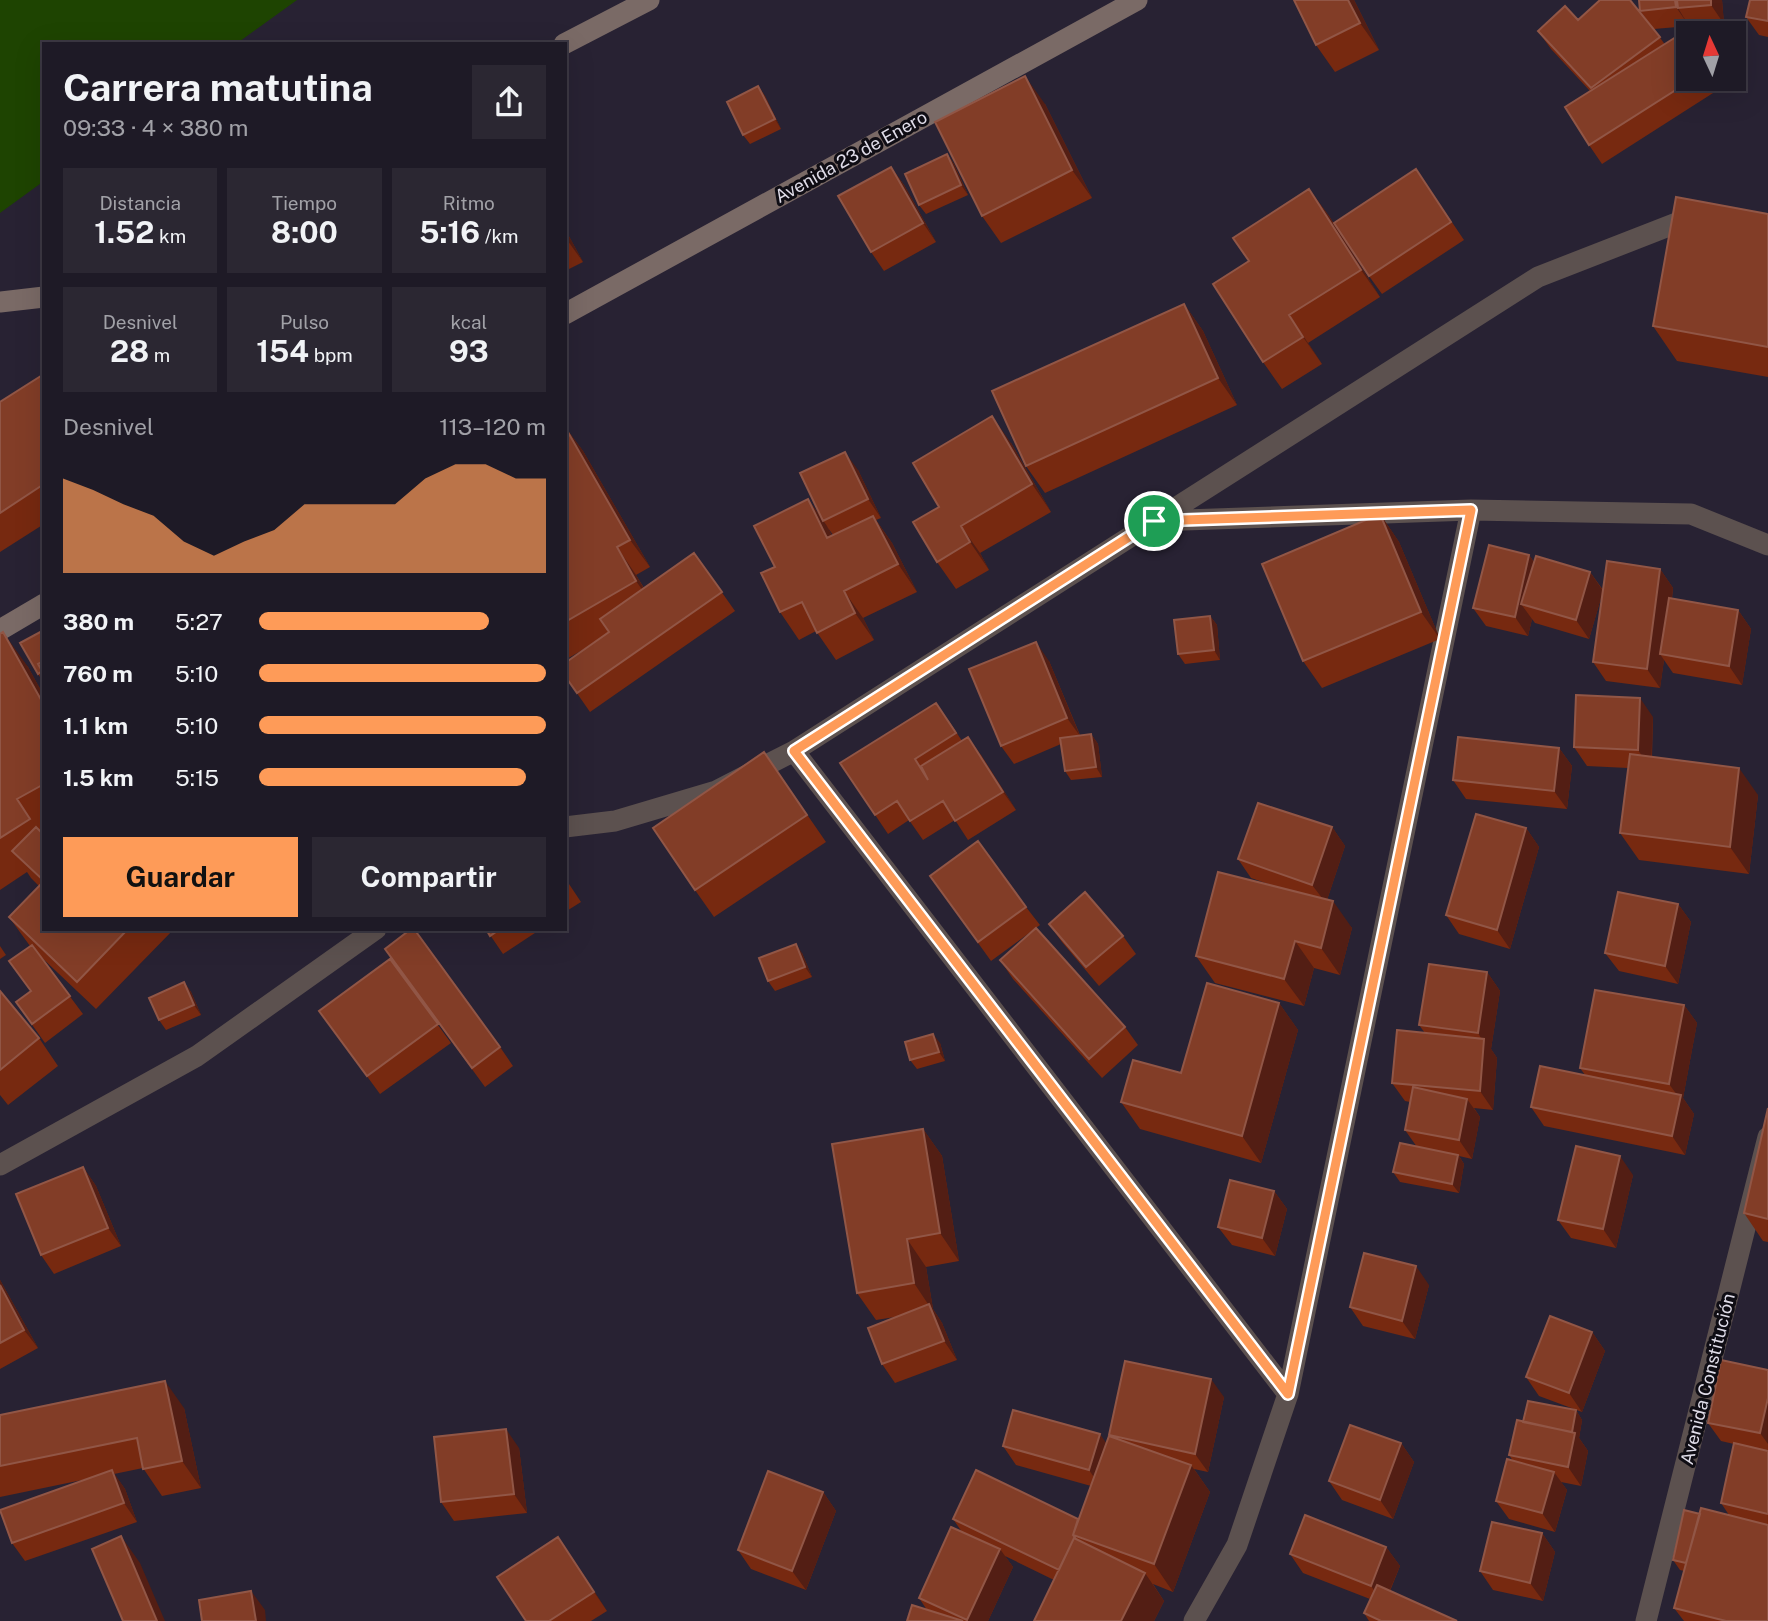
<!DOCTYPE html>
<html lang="es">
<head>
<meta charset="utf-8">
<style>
	body { margin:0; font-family:"Public Sans",sans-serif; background:#2b2732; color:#f1f3f6; height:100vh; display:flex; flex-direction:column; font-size:26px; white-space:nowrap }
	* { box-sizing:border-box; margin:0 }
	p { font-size:23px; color:#a1a1a7 }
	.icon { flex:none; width:38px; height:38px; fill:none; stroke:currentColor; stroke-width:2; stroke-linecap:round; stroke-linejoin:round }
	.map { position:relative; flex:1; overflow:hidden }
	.details { position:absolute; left:42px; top:42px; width:525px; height:889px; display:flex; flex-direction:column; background:#1e1a26; border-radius:0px; box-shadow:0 7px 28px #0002,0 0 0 2px #3c3843 }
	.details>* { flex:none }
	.needle { width:46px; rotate:356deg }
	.fabs { position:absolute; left:1676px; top:21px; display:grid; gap:14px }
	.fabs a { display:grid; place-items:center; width:70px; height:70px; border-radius:0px; background:#1e1a26; box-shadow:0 7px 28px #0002,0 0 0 2px #3c3843; font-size:35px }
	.pin { position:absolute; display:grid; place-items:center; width:60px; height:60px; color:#fff; margin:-30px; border:4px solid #fff; border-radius:50%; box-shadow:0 2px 7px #0007 }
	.round { display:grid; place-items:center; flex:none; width:74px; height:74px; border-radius:0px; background:#2b2732 }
	.head { display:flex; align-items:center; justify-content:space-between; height:119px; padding:0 21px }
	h1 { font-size:38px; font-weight:700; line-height:52px }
	.figures { display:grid; grid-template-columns:repeat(3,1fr); gap:10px; height:119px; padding:7px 21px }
	.figures div { display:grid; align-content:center; border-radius:0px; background:#2b2732; text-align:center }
	.figures b { font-size:30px; font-weight:700 }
	.figures small { font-size:19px; font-weight:400 }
	.figures p { font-size:19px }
	.chart { height:196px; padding:14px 21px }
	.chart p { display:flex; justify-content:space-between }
	.chart svg { width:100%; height:126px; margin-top:7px; fill:#fe9b58; opacity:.7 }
	.primary-button { display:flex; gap:14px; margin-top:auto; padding:14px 21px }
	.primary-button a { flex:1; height:80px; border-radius:0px; background:#fe9b58; color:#111; font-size:28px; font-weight:700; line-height:80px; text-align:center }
	.primary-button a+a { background:#2b2732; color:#f1f3f6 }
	ul { padding:0 21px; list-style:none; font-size:23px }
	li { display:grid; grid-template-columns:112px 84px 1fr; align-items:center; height:52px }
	li i { height:18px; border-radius:9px; background:#fe9b58 }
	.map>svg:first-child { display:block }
</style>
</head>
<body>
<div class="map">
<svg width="1768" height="1621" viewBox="0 0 1768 1621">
	<rect width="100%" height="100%" fill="#282233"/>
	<path fill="#1e4401" d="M0 0H297L236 44H44V181L0 213Z"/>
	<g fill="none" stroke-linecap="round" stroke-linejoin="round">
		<path stroke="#5c514f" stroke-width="21" d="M1156 521 1471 510 1691 514 1768 545
			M794 751 1288 1394
			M565 827 615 821 716 791 794 751 1538 277 1697 215
			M0 1165 197 1056 376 929
			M1194 1621 1237 1545 1288 1394 1471 510
			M1646 1621 1768 1137"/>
		<path stroke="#7a6a66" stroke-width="21" d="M564 44 649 0
			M0 302 44 297
			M565 314 1137 0
			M0 630 44 604"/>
	</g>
	<path fill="#772910" d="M1354 0 1379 50 1335 72 1316 45Z
		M1722 0 1724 24 1691 27 1689 24V26L1654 29 1689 79H1720L1724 86 1602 164 1589 145 1590 91 1551 49 1538 31 1578 20 1652 27 1640 11Z
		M1768 0V37L1759 35 1746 17Z
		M758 86 765 96 781 129 750 144 743 135Z
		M1045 104 1092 198 1001 243 982 216Z
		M947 154 954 164 968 195 926 214 919 205Z
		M891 167 904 185 936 242 884 271 871 252Z
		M1416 169 1464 240 1382 294 1369 276Z
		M1309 189 1329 216 1380 297 1308 343 1322 364 1282 389 1263 362 1249 261Z
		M1768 214V377L1677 361 1653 326Z
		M565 229 583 262 565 271Z
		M1184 304 1203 331 1237 405 1045 493 1026 466Z
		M44 374V524L0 552V402Z
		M565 427 583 451 650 567 636 575 644 588 694 553 735 611 590 712 565 676 586 648 565 660Z
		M1011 443 1051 512 980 553 989 570 956 589 937 562 939 507Z
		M858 470 881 518 876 520 892 543 917 592 863 618 874 640 836 660 816 631 799 640 780 612 775 567 808 499 827 526 832 536 833 535 823 521Z
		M1380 514 1399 542 1440 639 1322 688 1303 661Z
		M1529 555 1534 562 1590 572 1603 590 1660 569 1673 588 1672 599 1738 610 1751 629 1742 685 1673 673 1664 660 1660 688 1606 681 1593 662 1603 591 1589 639 1535 623 1532 619 1528 636 1486 626 1473 608Z
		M1210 616 1217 625 1220 660 1185 664 1178 654Z
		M44 630V683L38 674Z
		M0 634 28 667 44 696V833L43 834 44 929H174L96 1009 39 955 83 1014 45 1043 16 1002 30 992V946L9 917 39 886 31 878 27 872 0 890Z
		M1049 661 1080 735 1091 734 1098 744 1102 777 1071 780 1065 771 1061 744 1014 764 1001 746Z
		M1653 717 1652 757 1758 795 1749 874 1639 860 1620 833 1628 768 1587 766 1574 747Z
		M949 721 962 741 981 755 1016 810 968 840 955 820 923 840 909 820 888 834 840 763Z
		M1559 748 1572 766 1567 809 1466 799 1453 780Z
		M764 752 826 842 714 917 695 890Z
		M1332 827 1345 846 1327 900 1352 928 1340 975 1314 968 1304 1006 1215 983 1196 956 1274 886 1251 878 1238 859Z
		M1526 828 1539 847 1510 949 1459 934 1446 915Z
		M930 876 1026 907 1040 925 991 961Z
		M565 878 581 902 565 912Z
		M1678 904 1691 922 1678 984 1619 971 1605 953Z
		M1049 924 1123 936 1136 954 1099 986 1062 942Z
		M486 929H541L503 954Z
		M0 946 6 955 0 959Z
		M802 953 812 977 775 991 768 981Z
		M390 959 451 1043 380 1094 319 1011Z
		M1000 960 1125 1027 1138 1045 1102 1078 1013 979Z
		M398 968 500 1047 513 1066 485 1087Z
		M1487 972 1500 991 1491 1049 1497 1058 1493 1110 1474 1108 1480 1117 1472 1159 1459 1156 1464 1164 1459 1193 1400 1182 1393 1172 1417 1147 1405 1130 1410 1102 1405 1101 1392 1083 1425 1033 1419 1025Z
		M184 982 191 992 201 1015 166 1030 159 1020Z
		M0 991 39 1038 58 1066 8 1105 0 1095Z
		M1279 1003 1298 1030 1261 1163 1140 1129 1121 1102 1181 1073Z
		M1684 1005 1697 1023 1683 1098 1694 1114 1685 1155 1544 1126 1531 1107 1585 1075 1580 1068Z
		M940 1043 945 1061 917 1069 910 1060Z
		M1768 1108V1242L1763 1241 1744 1213Z
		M923 1129 942 1156 959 1261 926 1267 933 1309 942 1323 957 1360 895 1383 882 1364 895 1317 876 1320 857 1293Z
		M83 1167 96 1186 121 1246 54 1274 41 1255Z
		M1633 1175 1616 1248 1571 1238 1558 1220Z
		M1274 1191 1287 1209 1275 1256 1232 1245 1218 1227Z
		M0 1280 38 1348 0 1369Z
		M1429 1285 1415 1339 1363 1326 1350 1307Z
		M1592 1332 1605 1351 1582 1412 1539 1396 1526 1377Z
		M1768 1370V1621H1684L1674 1608 1684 1571 1680 1570 1673 1560 1700 1514 1729 1515 1721 1503 1734 1444 1721 1441 1708 1423Z
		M1224 1397 1208 1472 1194 1469 1210 1492 1173 1592 1153 1584 1164 1601 1154 1621H1034L1054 1580 1005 1556 1013 1567 988 1621H907L927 1610 919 1598 962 1532 953 1519H1078L1091 1486 1016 1465 1003 1446 1106 1444 1109 1436Z
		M184 1408 201 1488 162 1496 143 1468 114 1474 125 1489 137 1522 25 1561 12 1543 87 1479 0 1497V1415Z
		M1576 1410 1582 1420 1579 1438 1588 1451 1581 1486 1561 1482 1567 1490 1555 1532 1509 1519 1496 1501 1513 1461 1509 1455 1523 1422Z
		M1401 1443 1414 1462 1393 1519 1342 1500 1329 1481Z
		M519 1448 527 1513 454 1521 441 1502Z
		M823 1492 836 1511 806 1590 751 1569 738 1550Z
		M1542 1533 1555 1552 1543 1601 1493 1590 1480 1571Z
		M1386 1547 1400 1566 1390 1591 1457 1621H1369L1364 1613 1370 1599 1303 1573 1290 1554Z
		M571 1556 607 1611 591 1621H526Z"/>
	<path fill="#531e14" d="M1348 0H1354L1379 50 1360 23Z
		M1675 0H1686L1678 8 1689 26 1676 7Z
		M1711 0H1722L1724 24 1711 5Z
		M1025 76 1045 104 1092 198 1072 170Z
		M758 86 765 96 781 129 775 119Z
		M947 154 954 164 968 195 961 185Z
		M891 167 904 185 936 242 923 223Z
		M1309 189 1329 216 1380 297 1361 270Z
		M565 229 583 262 565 237Z
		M1184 304 1203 331 1237 405 1218 378Z
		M1289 315 1308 343 1322 364 1303 337Z
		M992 416 1011 443 1051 512 1032 484Z
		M565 427 583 451 650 567 630 540Z
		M845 452 858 470 881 518 868 499Z
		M808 499 827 526 846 566 827 538Z
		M1380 514 1399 542 1440 639 1421 612Z
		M873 516 892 543 917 592 898 564Z
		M961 526 980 553 989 570 970 542Z
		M617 547 636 575 655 608 636 581Z
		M1529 555 1542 574 1521 604 1532 619 1528 636 1515 617Z
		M1660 569 1673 588 1664 655 1660 654 1664 660 1660 688 1647 669Z
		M1590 572 1603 591 1589 639 1576 620Z
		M844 591 863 618 874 640 855 613Z
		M1738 610 1751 629 1742 685 1729 666Z
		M1210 616 1217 625 1220 660 1214 650Z
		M3 632 28 667 44 696V705Z
		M1036 642 1049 661 1080 736 1067 718Z
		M1640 698 1653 717 1651 769 1638 750Z
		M1091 734 1098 744 1102 777 1096 767Z
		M968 737 981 755 1016 810 1003 792Z
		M1559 748 1572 766 1567 809 1554 791Z
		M1739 768 1758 795 1749 874 1730 847Z
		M1332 827 1345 846 1326 903 1312 885Z
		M1526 828 1539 847 1510 949 1497 930Z
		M1333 901 1352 928 1340 975 1321 948Z
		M1678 904 1691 922 1678 984 1665 966Z
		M1295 941 1314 968 1304 1006 1284 979Z
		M796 944 802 953 812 977 805 967Z
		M1487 972 1500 991 1491 1049 1497 1058 1493 1110 1480 1091 1484 1043 1478 1033Z
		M184 982 191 992 201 1015 194 1005Z
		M1279 1003 1298 1030 1261 1163 1242 1136Z
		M1684 1005 1697 1023 1683 1098 1694 1114 1685 1155 1672 1136 1680 1099 1669 1084Z
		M933 1034 940 1043 945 1061 939 1052Z
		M1467 1099 1480 1117 1472 1159 1459 1140Z
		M923 1129 942 1156 959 1261 940 1233Z
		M1458 1155 1464 1164 1459 1193 1452 1184Z
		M1620 1156 1633 1175 1616 1248 1603 1229Z
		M83 1167 96 1186 121 1246 108 1228Z
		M1274 1191 1287 1209 1275 1256 1262 1238Z
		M907 1239 926 1267 933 1309 942 1323 957 1360 944 1341 930 1307 914 1283Z
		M1416 1266 1429 1285 1415 1339 1402 1321Z
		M0 1280 38 1348 24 1330 0 1285Z
		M1592 1332 1605 1351 1582 1412 1569 1393Z
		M1211 1379 1224 1397 1208 1472 1195 1454Z
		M165 1381 184 1408 201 1488 182 1461Z
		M1768 1398V1444L1760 1433Z
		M1576 1410 1582 1420 1579 1438 1588 1451 1581 1486 1568 1467Z
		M506 1429 519 1448 527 1513 514 1494Z
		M1100 1434 1113 1453 1102 1489 1089 1470Z
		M1401 1443 1414 1462 1393 1519 1380 1500Z
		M1191 1465 1210 1492 1173 1592 1154 1564Z
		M112 1470 125 1489 137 1522 124 1503Z
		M1554 1472 1567 1490 1555 1532 1542 1513Z
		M823 1492 836 1511 806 1590 792 1571Z
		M1542 1533 1555 1552 1543 1601 1530 1583Z
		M121 1536 140 1563 165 1621H157Z
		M558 1537 571 1556 607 1611 594 1592Z
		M1386 1547 1400 1566 1384 1604 1371 1586Z
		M1000 1549 1013 1567 988 1621H968L967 1620Z
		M1145 1573 1164 1601 1154 1621H1121Z
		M251 1591 265 1610 266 1621H256Z"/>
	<path fill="#823d27" stroke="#915646" stroke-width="2" d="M1294 0H1348L1360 23 1316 45Z
		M1600 0H1630L1660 37 1591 88 1538 31 1565 6 1578 20Z
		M1639 0H1675L1676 7 1640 11Z
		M1677 0H1711V5L1678 8Z
		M1750 0H1768V21L1746 17Z
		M1687 30 1689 33V79H1693L1589 145 1565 107Z
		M1025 76 1072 170 982 216 935 122Z
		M758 86 775 119 743 135 727 102Z
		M947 154 961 185 919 205 905 174Z
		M891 167 923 223 871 252 838 196Z
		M1416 169 1451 222 1369 276 1334 223Z
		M1309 189 1361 270 1289 315 1303 337 1263 362 1213 284 1249 261 1233 238Z
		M1676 197 1768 214V347L1653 326Z
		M1184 304 1218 378 1026 466 992 391Z
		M44 374V484L0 513V402Z
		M992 416 1032 484 961 526 970 542 937 562 913 522 939 507 913 463Z
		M565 427 630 540 617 547 636 581 565 622Z
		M845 452 868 499 823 521 800 473Z
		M808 499 827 538 873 516 898 564 844 591 855 613 817 633 802 602 780 612 761 573 775 567 754 526Z
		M1380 514 1421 612 1303 661 1262 564Z
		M1489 545 1529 555 1515 617 1473 608Z
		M694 553 722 592 577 693 565 676V663L609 632 600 619Z
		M1536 556 1590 572 1576 620 1521 604Z
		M1607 561 1660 569 1647 669 1593 662Z
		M1669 598 1738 610 1729 666 1660 654Z
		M1210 616 1214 650 1178 654 1174 620Z
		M44 630V661L38 664 42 671 38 674 20 643Z
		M3 632 44 705V784L17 799 30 819 0 838V634Z
		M1036 642 1067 718 1001 746 969 669Z
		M44 661V674L38 664Z
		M1576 695 1640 698 1638 750 1574 747Z
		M936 703 956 733 915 759 928 780 921 766 968 737 1003 792 955 821 943 801 910 821 897 801 875 815 840 763Z
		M1091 734 1096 767 1065 771 1060 738Z
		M1458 737 1559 748 1554 791 1453 780Z
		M764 752 807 815 695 890 653 828Z
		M1630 754 1739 768 1730 847 1620 833Z
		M1258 803 1332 827 1312 885 1238 859Z
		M1476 814 1526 828 1497 930 1446 915Z
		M36 827 44 835V881L12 851Z
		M978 841 1026 907 978 942 930 876Z
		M1218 872 1333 901 1321 948 1295 941 1284 979 1196 956Z
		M44 881V929H128L77 982 9 917Z
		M1085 892 1123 936 1086 967 1049 924Z
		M1618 892 1678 904 1665 966 1605 953Z
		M1036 928 1125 1027 1089 1059 1000 960Z
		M411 929H414L500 1047 472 1068 385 949Z
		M486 929H500L490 936Z
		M796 944 805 967 768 981 759 958Z
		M32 945 70 996 32 1024 16 1002 31 991 9 961Z
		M390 959 438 1024 367 1076 319 1011Z
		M1429 964 1487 972 1478 1033 1419 1025Z
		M184 982 194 1005 159 1020 149 998Z
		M1207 983 1279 1003 1242 1136 1121 1102 1133 1060 1181 1073Z
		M1595 990 1684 1005 1669 1084 1580 1068Z
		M0 991 39 1038 0 1070Z
		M1397 1030 1484 1039 1480 1091 1392 1083Z
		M933 1034 939 1052 910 1060 905 1042Z
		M1540 1066 1681 1095 1672 1136 1531 1107Z
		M1413 1087 1467 1099 1459 1140 1405 1130Z
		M1768 1108V1219L1744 1213Z
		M923 1129 940 1233 907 1239 914 1283 857 1293 832 1144Z
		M1400 1143 1458 1155 1452 1184 1393 1172Z
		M1576 1146 1620 1156 1603 1229 1558 1220Z
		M83 1167 108 1228 41 1255 16 1194Z
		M1230 1180 1274 1191 1262 1238 1218 1227Z
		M1364 1253 1416 1266 1402 1321 1350 1307Z
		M0 1285 24 1330 0 1343Z
		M929 1304 944 1341 882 1364 868 1328Z
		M1550 1316 1592 1332 1569 1393 1526 1377Z
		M1721 1360 1768 1370V1398L1760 1433 1708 1423Z
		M1125 1361 1211 1379 1195 1454 1109 1435Z
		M165 1381 182 1461 143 1469 137 1438 0 1466V1415Z
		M1528 1401 1576 1410 1572 1432 1523 1422Z
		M1013 1410 1100 1434 1089 1470 1003 1446Z
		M1517 1420 1575 1433 1568 1467 1509 1455Z
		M1350 1425 1401 1443 1380 1500 1329 1481Z
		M506 1429 514 1494 441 1502 434 1437Z
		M1109 1436 1191 1465 1154 1564 1073 1535Z
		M1734 1443 1768 1451V1514L1721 1503Z
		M1507 1459 1554 1472 1542 1513 1496 1501Z
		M112 1470 124 1503 12 1543 0 1510Z
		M976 1470 1078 1519 1073 1535 1076 1539 1074 1538 1059 1570 953 1519Z
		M768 1471 823 1492 792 1571 738 1550Z
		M1701 1508 1768 1525V1621H1726L1674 1608Z
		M1684 1510 1700 1514 1686 1563 1673 1560Z
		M1305 1515 1386 1547 1371 1586 1290 1554Z
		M1492 1522 1542 1533 1530 1583 1480 1571Z
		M951 1527 1000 1549 967 1620 919 1598Z
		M121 1536 157 1621H123L92 1549Z
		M558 1537 594 1592 549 1621H526L497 1577Z
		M1074 1538 1145 1573 1121 1621H1034Z
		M1377 1585 1457 1621H1381L1364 1613Z
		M251 1591 256 1621H202L199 1600Z
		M912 1605 963 1621H907Z"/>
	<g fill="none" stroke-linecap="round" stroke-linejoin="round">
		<g stroke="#fff" stroke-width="14">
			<path id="route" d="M1471 510 1288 1394 794 751 1154 521Z"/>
		</g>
		<use href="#route" stroke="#fe9b58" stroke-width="9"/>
	</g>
	<g text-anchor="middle" stroke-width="6" stroke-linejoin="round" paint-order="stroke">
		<g font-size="18" fill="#dfdce8" stroke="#0f0d14">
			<text transform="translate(851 157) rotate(-29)" y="6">Avenida 23 de Enero</text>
			<text transform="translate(1708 1379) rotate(-76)" y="6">Avenida Constitución</text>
		</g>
	</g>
</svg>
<div class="fabs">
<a><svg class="needle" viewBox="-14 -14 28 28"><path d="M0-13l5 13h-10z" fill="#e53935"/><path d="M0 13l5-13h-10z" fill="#a1a1a7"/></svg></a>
</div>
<div class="pin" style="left:1154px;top:521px;background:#1e9e55"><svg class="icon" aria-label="arrive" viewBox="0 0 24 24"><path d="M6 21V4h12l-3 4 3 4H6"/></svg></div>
<section class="details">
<div class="head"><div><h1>Carrera matutina</h1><p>09:33 · 4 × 380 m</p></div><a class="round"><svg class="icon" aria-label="share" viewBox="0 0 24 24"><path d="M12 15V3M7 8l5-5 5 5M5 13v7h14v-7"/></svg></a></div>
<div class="figures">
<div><p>Distancia</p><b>1.52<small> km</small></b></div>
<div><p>Tiempo</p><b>8:00</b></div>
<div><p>Ritmo</p><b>5:16<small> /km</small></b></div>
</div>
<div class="figures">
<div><p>Desnivel</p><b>28<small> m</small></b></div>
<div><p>Pulso</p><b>154<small> bpm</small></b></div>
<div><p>kcal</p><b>93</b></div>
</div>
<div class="chart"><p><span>Desnivel</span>113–120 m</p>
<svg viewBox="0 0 160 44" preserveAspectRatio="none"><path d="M0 44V11L10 15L20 20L30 24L40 33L50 38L60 33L70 29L80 20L90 20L100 20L110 20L120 11L130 6L140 6L150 11L160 11V44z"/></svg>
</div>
<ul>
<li><b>380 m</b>5:27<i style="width:80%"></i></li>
<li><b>760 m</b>5:10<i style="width:100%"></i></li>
<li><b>1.1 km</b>5:10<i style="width:100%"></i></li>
<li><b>1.5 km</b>5:15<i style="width:93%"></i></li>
</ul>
<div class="primary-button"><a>Guardar</a><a>Compartir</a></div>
</section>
</div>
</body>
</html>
